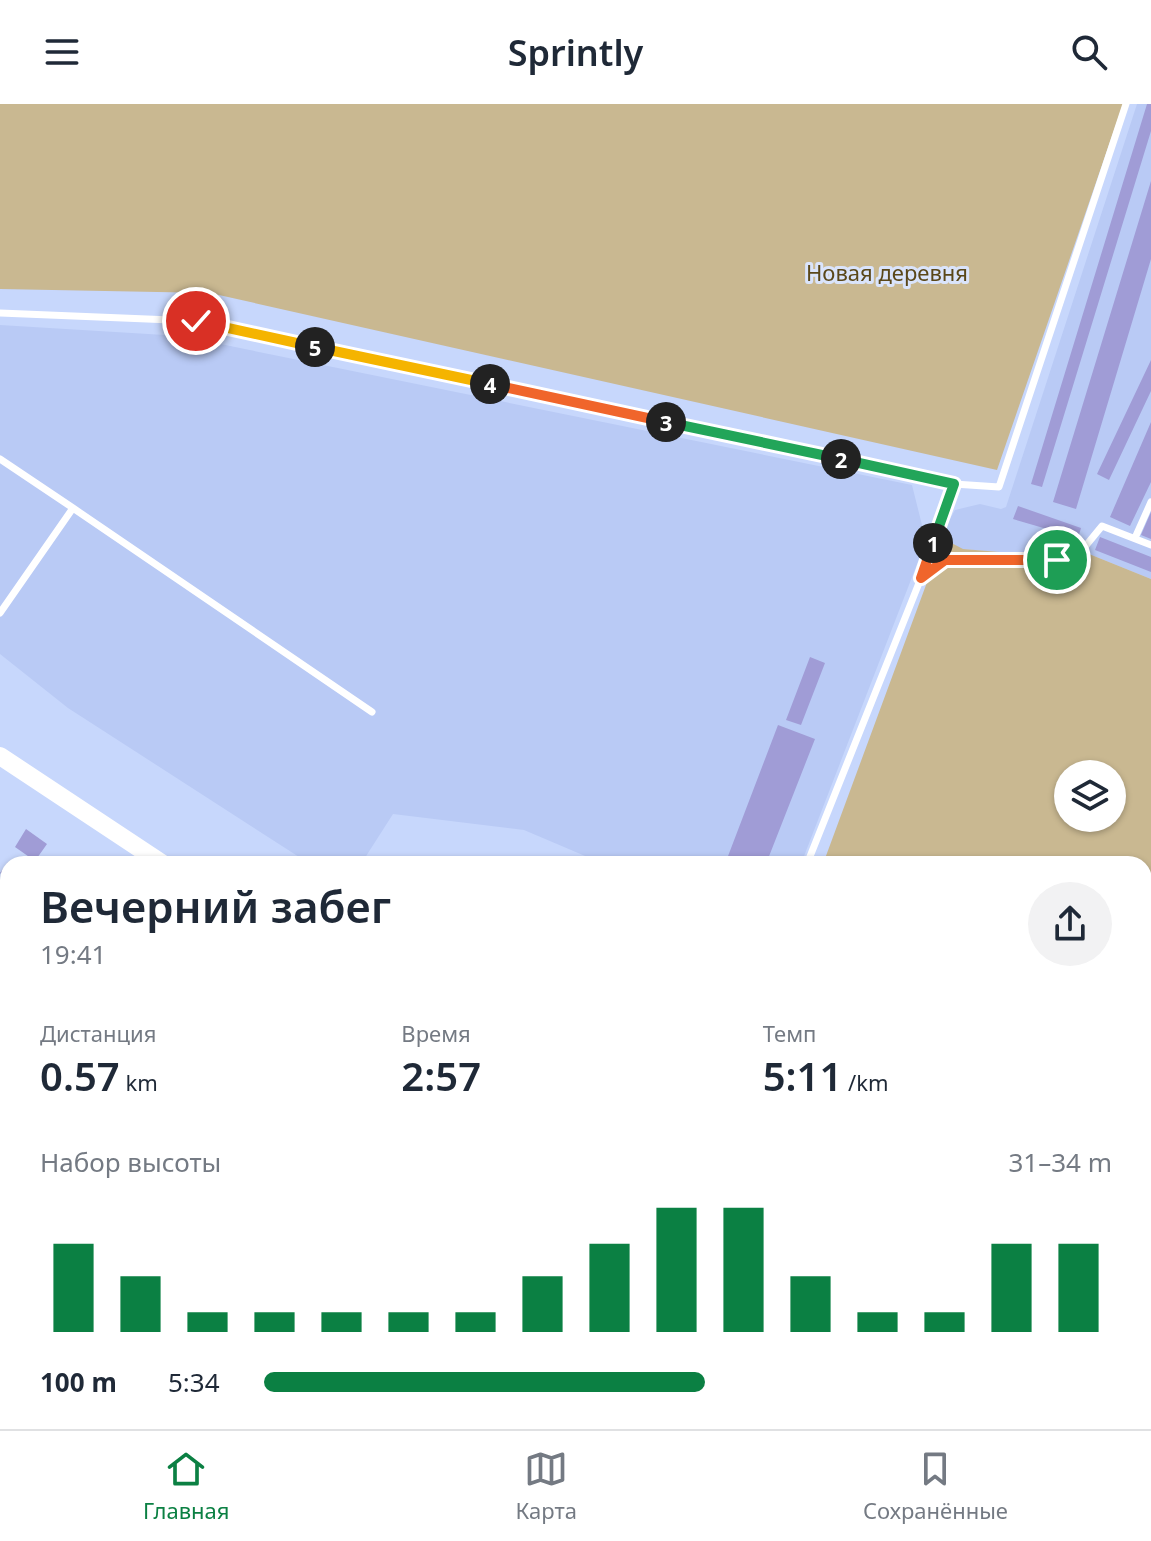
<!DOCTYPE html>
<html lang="ru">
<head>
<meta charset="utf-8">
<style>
	body { margin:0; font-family:"Noto Sans",sans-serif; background:#f2f2f3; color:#1f2937; height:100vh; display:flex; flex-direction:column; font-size:30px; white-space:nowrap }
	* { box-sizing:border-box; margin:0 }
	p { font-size:26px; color:#747a83 }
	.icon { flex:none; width:44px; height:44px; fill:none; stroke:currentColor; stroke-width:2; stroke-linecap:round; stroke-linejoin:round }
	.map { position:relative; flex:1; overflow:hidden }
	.side { position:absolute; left:0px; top:752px; width:1152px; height:574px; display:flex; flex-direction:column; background:#fff; border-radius:24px 24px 0 0; box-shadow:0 2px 6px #0004 }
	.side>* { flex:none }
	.fabs { position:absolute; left:1054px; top:656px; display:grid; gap:16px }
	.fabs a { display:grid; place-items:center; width:72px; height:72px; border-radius:50%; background:#fff; box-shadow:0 2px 6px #0004; font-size:40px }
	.pin { position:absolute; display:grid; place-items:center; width:68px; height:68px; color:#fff; margin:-34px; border:4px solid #fff; border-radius:50%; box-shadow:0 2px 8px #0007 }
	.km { position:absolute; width:40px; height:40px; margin:-20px; border-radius:50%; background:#222; color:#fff; font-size:22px; line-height:40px; text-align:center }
	.round { display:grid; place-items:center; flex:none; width:84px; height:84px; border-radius:42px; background:#f2f2f3 }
	.overview { display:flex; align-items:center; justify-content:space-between; height:136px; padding:0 40px }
	h1 { font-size:44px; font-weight:600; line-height:60px }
	.metrics { display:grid; grid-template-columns:repeat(3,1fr); gap:12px; height:136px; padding:8px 40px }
	.metrics div { display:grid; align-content:center }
	.metrics b { font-size:40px; font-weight:600 }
	.metrics small { font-size:22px; font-weight:400 }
	.metrics p { font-size:22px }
	.chart { height:224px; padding:16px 40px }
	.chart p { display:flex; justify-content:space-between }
	.chart svg { width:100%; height:144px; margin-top:8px; stroke:#0b8043; stroke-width:6 }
	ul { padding:0 40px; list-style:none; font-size:26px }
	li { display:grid; grid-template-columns:128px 96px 1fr; align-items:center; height:60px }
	li i { height:20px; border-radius:10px; background:#0b8043 }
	header { display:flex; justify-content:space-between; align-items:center; height:104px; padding:0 40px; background:#fff; font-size:36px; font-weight:600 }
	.dock { display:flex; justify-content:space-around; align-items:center; height:112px; border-top:2px solid #e0e1e3; background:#fff; font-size:22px; color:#747a83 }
	.dock a { display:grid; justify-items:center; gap:4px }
	.dock .selected { color:#0b8043 }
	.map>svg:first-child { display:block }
</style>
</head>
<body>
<header><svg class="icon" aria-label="menu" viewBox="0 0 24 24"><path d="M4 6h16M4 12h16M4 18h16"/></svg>Sprintly<svg class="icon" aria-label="search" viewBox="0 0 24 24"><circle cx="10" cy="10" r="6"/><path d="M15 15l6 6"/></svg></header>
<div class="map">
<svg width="1151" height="1325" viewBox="0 0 1151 1325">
	<rect width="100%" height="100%" fill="#c7d7fc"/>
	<path fill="#b9caf5" d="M1137 0H1151V475L1047 433 1036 451 962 445 940 433 955 406 980 400 1001 405 1006 403Z
		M0 221 181 232 912 381 926 437 801 760H604L524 726 393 710 361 760H310L68 604 0 550Z"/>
	<path fill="#c9b891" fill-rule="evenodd" d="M0 0H1123L997 366 210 189 0 185Z
		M940 433 963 445 1036 451 1047 433 1151 475V980L1144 977V760H823L926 481ZM1068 670H1112V714H1068Z"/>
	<path fill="#a09cd6" d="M1147 0H1151V27L1042 383 1031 380Z
		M1151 77V155L1076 405 1053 398Z
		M1151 256V287L1109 376 1097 370Z
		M1151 318V378L1130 422 1110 413Z
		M1018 402 1081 424 1078 434 1013 415Z
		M1151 408V435L1141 431Z
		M1100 433 1151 453V468L1095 446Z
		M810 553 825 559 801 621 786 616Z
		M778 621 815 635 766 760H725Z
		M26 725 47 740 35 757 15 743Z
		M8 758V774L0 769Z
		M1144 1062 1151 1066 1147 1081 1144 1079Z
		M1151 1092V1113L1144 1109Z
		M0 1266 8 1270 0 1283Z
		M318 1318H333L328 1325H314Z
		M691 1318H695L703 1325H685Z
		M895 1318H902L911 1325H889Z
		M1113 1318H1137L1132 1325H1107Z"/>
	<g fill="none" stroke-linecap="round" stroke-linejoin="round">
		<path stroke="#fff" stroke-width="7" d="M0 209 196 217 954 380 921 474 807 760
			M0 355 73 404 0 509
			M954 380 999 383 1126 0
			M73 404 372 608
			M1135 434 1151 398
			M923 472 945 456H1057L1079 450 1102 422 1151 441
			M1144 1041 1151 1044
			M0 1291 8 1277
			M572 1318 581 1325"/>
		<path stroke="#fff" stroke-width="14" d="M191 1318 202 1325
			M724 1325 729 1318"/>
		<path stroke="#fff" stroke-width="18" d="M0 652 163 760
			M997 1318 1007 1325"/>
	</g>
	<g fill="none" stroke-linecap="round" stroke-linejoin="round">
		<g stroke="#fff" stroke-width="16">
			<path id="split-1" d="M933 439 921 474 945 456H1057"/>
		</g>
		<g stroke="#fff" stroke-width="16">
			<path id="split-2" d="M841 355 954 380 933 439"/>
		</g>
		<g stroke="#fff" stroke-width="16">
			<path id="split-3" d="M666 318 841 355"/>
		</g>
		<g stroke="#fff" stroke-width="16">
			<path id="split-4" d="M490 280 666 318"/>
		</g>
		<g stroke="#fff" stroke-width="16">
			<path id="split-5" d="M315 243 490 280"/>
		</g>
		<g stroke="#fff" stroke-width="16">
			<path id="split-6" d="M196 217 315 243"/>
		</g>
		<use href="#split-1" stroke="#f0652b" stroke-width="10"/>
		<use href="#split-2" stroke="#22a559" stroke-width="10"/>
		<use href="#split-3" stroke="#22a559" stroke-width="10"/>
		<use href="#split-4" stroke="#f0652b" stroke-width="10"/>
		<use href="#split-5" stroke="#f5b400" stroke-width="10"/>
		<use href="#split-6" stroke="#f5b400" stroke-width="10"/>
	</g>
	<g text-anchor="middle" stroke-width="6" stroke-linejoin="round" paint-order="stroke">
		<g font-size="22" fill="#5a4719" stroke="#dae4fb">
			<text x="887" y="177">Новая деревня</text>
		</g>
	</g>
</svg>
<div class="fabs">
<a><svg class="icon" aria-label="layers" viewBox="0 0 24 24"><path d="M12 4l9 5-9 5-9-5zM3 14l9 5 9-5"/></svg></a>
</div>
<div class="pin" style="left:1057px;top:456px;background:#1e9e55"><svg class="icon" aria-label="arrive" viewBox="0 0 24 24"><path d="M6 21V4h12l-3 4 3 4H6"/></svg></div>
<div class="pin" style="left:196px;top:217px;background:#d93025"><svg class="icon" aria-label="check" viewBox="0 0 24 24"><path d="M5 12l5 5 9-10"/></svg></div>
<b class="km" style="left:933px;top:439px">1</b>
<b class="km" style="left:841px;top:355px">2</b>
<b class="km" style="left:666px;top:318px">3</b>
<b class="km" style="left:490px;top:280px">4</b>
<b class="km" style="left:315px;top:243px">5</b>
<section class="side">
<div class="overview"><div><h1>Вечерний забег</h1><p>19:41</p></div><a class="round"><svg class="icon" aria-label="share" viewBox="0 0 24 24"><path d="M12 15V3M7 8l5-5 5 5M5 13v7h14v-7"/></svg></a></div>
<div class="metrics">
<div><p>Дистанция</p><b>0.57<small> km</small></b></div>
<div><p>Время</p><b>2:57</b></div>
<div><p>Темп</p><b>5:11<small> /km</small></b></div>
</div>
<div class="chart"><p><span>Набор высоты</span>31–34 m</p>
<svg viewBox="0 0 160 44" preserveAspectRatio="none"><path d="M5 44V17M15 44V27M25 44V38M35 44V38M45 44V38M55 44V38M65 44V38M75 44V27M85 44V17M95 44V6M105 44V6M115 44V27M125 44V38M135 44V38M145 44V17M155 44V17"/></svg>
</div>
<ul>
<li><b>100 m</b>5:34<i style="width:52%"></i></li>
</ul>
</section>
</div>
<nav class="dock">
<a class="selected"><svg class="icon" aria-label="home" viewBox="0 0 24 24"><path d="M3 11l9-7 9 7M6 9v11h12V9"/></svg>Главная</a>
<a><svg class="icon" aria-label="map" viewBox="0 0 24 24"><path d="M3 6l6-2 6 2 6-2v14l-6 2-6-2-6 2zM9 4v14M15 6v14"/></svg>Карта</a>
<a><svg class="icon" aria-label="saved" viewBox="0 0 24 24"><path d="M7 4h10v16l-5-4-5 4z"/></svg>Сохранённые</a>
</nav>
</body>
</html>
